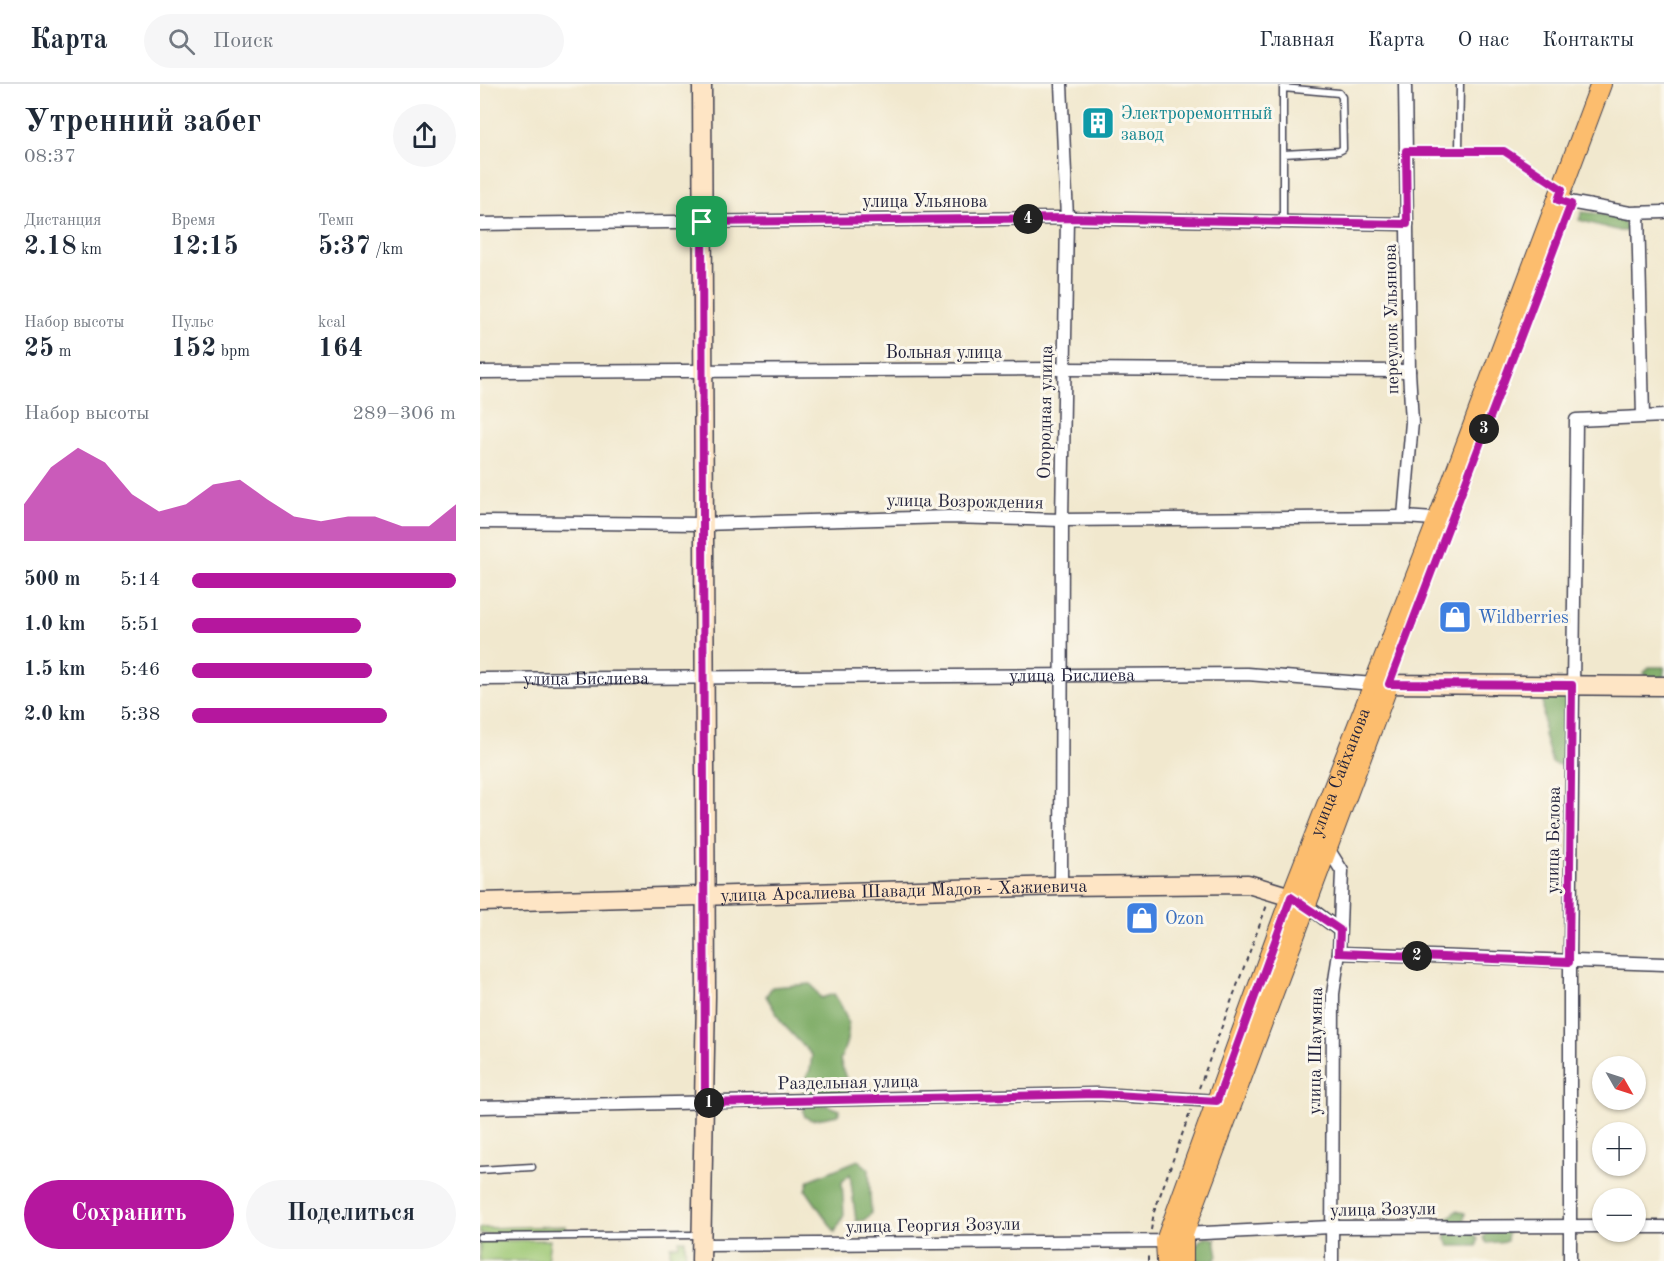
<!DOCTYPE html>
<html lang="ru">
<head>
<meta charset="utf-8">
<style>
	body { margin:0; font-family:"Old Standard TT",serif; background:#f6f6f7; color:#1f2937; height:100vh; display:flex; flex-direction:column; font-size:22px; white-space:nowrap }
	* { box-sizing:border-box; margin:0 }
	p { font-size:20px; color:#747a83 }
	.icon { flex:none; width:33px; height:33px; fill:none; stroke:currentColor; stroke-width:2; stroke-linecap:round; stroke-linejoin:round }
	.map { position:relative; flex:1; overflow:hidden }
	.sheet { display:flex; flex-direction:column; background:#fff; width:480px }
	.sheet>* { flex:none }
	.needle { width:39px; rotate:129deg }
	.buttons { position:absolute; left:1112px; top:972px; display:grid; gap:12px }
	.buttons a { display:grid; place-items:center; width:54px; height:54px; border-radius:50%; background:#fff; box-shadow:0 2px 4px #0004; font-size:30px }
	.pin { position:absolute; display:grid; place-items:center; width:51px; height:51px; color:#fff; margin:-26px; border-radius:12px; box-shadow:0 3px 9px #0006 }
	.km { position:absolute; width:30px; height:30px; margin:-15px; border-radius:50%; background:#222; color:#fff; font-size:16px; line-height:30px; text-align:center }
	.round { display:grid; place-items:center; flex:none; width:63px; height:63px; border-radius:32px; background:#f6f6f7 }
	.overview { display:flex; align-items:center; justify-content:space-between; height:102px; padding:0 24px }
	h1 { font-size:33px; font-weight:800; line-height:45px }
	.stats { display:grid; grid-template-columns:repeat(3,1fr); gap:9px; height:102px; padding:6px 24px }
	.stats div { display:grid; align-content:center }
	.stats b { font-size:26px; font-weight:800 }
	.stats small { font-size:16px; font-weight:400 }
	.stats p { font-size:16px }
	.chart { height:168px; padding:12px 24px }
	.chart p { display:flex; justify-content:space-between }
	.chart svg { width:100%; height:108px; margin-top:6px; fill:#b5179e; opacity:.7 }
	.primary-button { display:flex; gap:12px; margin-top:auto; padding:12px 24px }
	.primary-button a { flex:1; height:69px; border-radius:36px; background:#b5179e; color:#fff; font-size:24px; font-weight:800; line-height:69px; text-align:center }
	.primary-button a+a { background:#f6f6f7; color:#1f2937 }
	ul { padding:0 24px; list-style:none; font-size:20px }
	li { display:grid; grid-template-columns:96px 72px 1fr; align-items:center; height:45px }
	li i { height:15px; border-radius:8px; background:#b5179e }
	header { display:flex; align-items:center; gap:36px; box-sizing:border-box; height:84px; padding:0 30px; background:#fff; border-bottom:2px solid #e0e1e3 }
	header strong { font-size:28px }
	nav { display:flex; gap:33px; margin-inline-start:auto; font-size:21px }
	.search { width:420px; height:54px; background:#f6f6f7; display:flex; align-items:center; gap:15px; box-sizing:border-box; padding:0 21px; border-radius:33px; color:#747a83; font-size:22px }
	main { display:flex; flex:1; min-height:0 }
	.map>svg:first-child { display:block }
</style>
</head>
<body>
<header>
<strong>Карта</strong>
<div class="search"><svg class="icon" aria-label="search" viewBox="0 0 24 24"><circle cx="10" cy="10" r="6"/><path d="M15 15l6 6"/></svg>Поиск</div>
<nav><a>Главная</a><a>Карта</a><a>О нас</a><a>Контакты</a></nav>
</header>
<main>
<section class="sheet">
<div class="overview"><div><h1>Утренний забег</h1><p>08:37</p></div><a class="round"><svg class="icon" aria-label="share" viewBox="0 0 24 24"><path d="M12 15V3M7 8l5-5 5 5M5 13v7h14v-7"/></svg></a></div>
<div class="stats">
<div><p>Дистанция</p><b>2.18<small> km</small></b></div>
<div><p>Время</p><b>12:15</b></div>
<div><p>Темп</p><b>5:37<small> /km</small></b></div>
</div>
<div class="stats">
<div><p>Набор высоты</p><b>25<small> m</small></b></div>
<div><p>Пульс</p><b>152<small> bpm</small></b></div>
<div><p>kcal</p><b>164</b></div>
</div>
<div class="chart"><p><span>Набор высоты</span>289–306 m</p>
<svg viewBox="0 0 160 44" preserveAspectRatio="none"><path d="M0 44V29L10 14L20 6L30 12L40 25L50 32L60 29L70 21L80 19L90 27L100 34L110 36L120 34L130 34L140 38L150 38L160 29V44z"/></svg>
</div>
<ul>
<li><b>500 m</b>5:14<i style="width:100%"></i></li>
<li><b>1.0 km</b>5:51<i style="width:64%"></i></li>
<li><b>1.5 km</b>5:46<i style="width:68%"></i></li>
<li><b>2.0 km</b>5:38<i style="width:74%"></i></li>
</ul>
<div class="primary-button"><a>Сохранить</a><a>Поделиться</a></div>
</section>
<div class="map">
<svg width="1184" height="1177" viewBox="0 0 1184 1177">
	<rect width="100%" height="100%" fill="#fbf7ec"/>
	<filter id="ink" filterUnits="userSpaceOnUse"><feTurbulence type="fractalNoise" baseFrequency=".0167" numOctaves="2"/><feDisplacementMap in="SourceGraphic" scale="12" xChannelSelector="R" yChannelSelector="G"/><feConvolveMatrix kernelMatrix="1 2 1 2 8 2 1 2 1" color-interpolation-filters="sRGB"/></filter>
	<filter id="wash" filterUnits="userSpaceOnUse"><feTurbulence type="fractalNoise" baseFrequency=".008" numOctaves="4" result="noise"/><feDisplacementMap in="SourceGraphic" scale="24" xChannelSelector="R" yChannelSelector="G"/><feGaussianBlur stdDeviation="1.35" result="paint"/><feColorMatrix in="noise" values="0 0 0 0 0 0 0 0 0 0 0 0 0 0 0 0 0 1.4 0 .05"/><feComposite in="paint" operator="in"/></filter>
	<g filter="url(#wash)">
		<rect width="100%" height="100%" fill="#f1e8ce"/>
		<path fill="#9ec875" stroke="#607558" stroke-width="1.5" d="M86 1142V1149L0 1150V1144Z
			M70 1156 67 1177H0V1157Z
			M199 1156H205L206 1177H190V1162L199 1161Z"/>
		<path fill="#7eac66" stroke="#506750" stroke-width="1.5" d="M1102 128C1116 129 1138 131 1148 143L1146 147H1140L1099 136Z
			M1169 583H1184V598L1170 596 1164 589Z
			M1079 610 1085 613 1087 674 1080 681 1072 679 1064 651 1063 616Z
			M331 900 341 914 354 910C371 936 373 947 360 976L367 998V1009L328 1014 321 1002 330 986 332 971 302 939 286 912 292 903Z
			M346 1021 360 1026 358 1031 332 1036 325 1033 323 1027 326 1022Z
			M378 1076 389 1085 391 1130 384 1136 376 1137 370 1090 362 1098 364 1131 355 1148 326 1106 329 1096Z
			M976 1127 985 1129 984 1137 998 1155 997 1162H970L965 1154 968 1149 965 1137Z
			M1009 1145 1028 1147 1027 1157 1007 1159 1003 1154Z
			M726 1153 735 1155 738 1172 734 1177H717L715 1163 720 1156Z"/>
	</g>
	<g filter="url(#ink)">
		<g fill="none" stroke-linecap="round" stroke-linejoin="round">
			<g stroke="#414051" stroke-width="9">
				<path id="lane" d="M926 67H1024L1079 103
					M979 67 980 0
					M803 70 859 67 863 65 862 13 859 9 803 4V137
					M0 1086 52 1083
					M0 1153 218 1151"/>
			</g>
			<g stroke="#414051" stroke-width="15">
				<g id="street">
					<path d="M1078 116 1150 129 1184 128"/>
					<path d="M1158 129 1163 332"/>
					<path d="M0 140 587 134 927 140"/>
					<path d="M0 288 584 285 929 287"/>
					<path d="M924 433 932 338 929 287 925 0"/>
					<path d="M0 438 222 440 469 433 582 436 924 433 969 436"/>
					<path id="s1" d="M0 595 767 590 894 600"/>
					<path d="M847 763 862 787 859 869 853 910 852 1177"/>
					<path d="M581 802 582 436 587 134 581 0"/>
					<path d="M822 818 859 846"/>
					<path d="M859 869 1184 880"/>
					<path d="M0 1023 618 1010 737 1017"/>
					<path d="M1155 1143H1184"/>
					<path d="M221 1161 686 1157 703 1150 851 1143 1122 1142"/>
					<path d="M1090 1177V878L1096 336 1184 332"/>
				</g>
			</g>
			<g stroke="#414051" stroke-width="21">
				<g id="secondary">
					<path d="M894 600 1184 602"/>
					<path id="s2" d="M0 818 581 802 768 800 811 813"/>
					<path d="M221 1177 226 912 222 0"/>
				</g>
			</g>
			<g stroke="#414051" stroke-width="22">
				<g id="primary">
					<path id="s3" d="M687 1177 686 1157 811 813 958 436 1121 0"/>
					<path d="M703 1177V1150L906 606"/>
				</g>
			</g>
			<path stroke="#414051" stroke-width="2" stroke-dasharray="4.5 4.5" stroke-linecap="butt" d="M719 1004 787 821
				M671 1146 674 1128 711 1026
				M668 1177V1170"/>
			<use href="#lane" stroke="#fff" stroke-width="6"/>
			<use href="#street" stroke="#fff" stroke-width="12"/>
			<use href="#secondary" stroke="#fee5c5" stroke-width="18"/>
			<use href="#primary" stroke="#fcbd6e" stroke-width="20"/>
		</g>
	</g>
	<g fill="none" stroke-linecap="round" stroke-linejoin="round" filter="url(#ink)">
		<g stroke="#fff" stroke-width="12">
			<path id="route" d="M926 67H1024L1082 105 1078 116 1091 120 909 600 1092 601 1089 878 859 869 860 846 811 813 737 1017 618 1010 225 1019 222 138 587 134 927 140Z"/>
		</g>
		<use href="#route" stroke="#b5179e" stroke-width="8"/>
	</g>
	<defs>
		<g id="building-square" transform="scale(1.725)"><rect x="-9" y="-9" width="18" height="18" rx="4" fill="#0f9aa8" stroke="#fbf7ec"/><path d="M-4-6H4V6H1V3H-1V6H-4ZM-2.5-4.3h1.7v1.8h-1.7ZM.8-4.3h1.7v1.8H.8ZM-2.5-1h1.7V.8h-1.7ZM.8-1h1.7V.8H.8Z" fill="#fff"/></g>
		<g id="shop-square" transform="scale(1.725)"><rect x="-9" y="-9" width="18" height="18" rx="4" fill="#3f7fe0" stroke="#fbf7ec"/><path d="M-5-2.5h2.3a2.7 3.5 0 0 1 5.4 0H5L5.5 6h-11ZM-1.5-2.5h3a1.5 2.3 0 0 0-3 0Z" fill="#fff"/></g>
	</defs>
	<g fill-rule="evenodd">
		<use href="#building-square" x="618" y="39"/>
		<use href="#shop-square" x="975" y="533"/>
		<use href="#shop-square" x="662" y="834"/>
	</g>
	<g text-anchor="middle" stroke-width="6" stroke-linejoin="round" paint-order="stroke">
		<g font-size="18" fill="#0d838f" stroke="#fbf7ec" text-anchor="start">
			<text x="641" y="35">Электроремонтный<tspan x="641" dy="21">завод</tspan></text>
		</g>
		<g font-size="18" fill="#22223b" stroke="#fbf7ec">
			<text x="445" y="123">улица Ульянова</text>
			<text transform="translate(911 235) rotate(-91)" y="6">переулок Ульянова</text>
			<text x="464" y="274">Вольная улица</text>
			<text transform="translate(565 328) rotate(-89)" y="6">Огородная улица</text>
			<text transform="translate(485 417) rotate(1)" y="6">улица Возрождения</text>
			<text dy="6" stroke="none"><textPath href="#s1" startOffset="592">улица Бислиева</textPath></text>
			<text dy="6" stroke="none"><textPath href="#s1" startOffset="106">улица Бислиева</textPath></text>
			<text dy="6" stroke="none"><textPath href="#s3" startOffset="520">улица Сайханова</textPath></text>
			<text transform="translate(1073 756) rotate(-89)" y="6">улица Белова</text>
			<text dy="6" stroke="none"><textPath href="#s2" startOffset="424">улица Арсалиева Шавади Мадов - Хажиевича</textPath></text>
			<text transform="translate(835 967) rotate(-89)" y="6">улица Шаумяна</text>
			<text transform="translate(368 998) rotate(-1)" y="6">Раздельная улица</text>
			<text transform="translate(903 1125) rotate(-1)" y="6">улица Зозули</text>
			<text transform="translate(453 1141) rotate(-1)" y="6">улица Георгия Зозули</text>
		</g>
		<g font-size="18" fill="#366cbe" stroke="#fbf7ec" text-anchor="start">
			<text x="998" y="539">Wildberries</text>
			<text x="685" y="840">Ozon</text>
		</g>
	</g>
</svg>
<div class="buttons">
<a><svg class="needle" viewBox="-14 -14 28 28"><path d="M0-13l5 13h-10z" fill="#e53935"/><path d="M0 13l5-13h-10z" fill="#747a83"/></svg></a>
<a>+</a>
<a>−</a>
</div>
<div class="pin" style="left:222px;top:138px;background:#1e9e55"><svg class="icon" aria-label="arrive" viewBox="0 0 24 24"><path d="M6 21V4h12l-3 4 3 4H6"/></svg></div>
<b class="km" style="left:229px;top:1019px">1</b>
<b class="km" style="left:937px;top:872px">2</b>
<b class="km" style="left:1004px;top:345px">3</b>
<b class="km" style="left:548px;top:135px">4</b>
</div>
</main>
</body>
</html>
